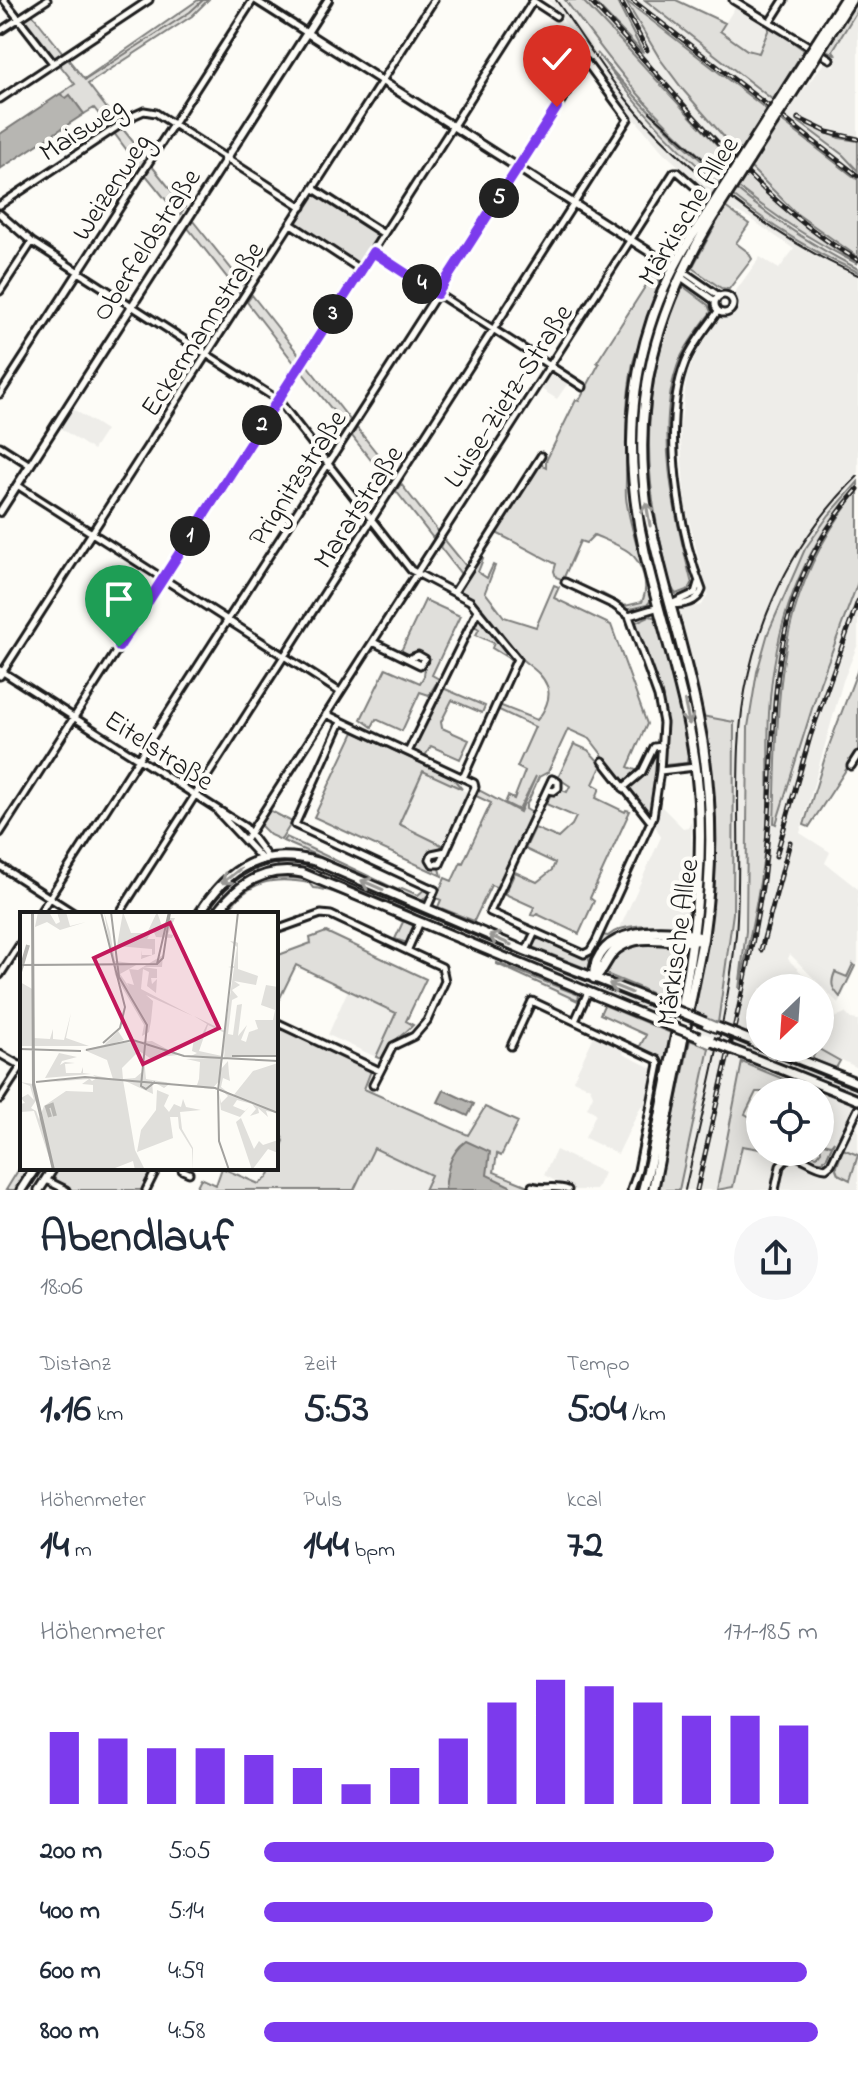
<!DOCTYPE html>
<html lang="de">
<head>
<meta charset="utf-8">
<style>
	body { margin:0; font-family:"Indie Flower",sans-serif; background:#f6f6f7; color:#1f2937; height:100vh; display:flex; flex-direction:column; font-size:30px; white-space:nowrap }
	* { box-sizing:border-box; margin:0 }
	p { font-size:26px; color:#747a83 }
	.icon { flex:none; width:44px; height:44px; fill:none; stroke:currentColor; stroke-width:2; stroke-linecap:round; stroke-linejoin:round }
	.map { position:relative; height:1190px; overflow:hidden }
	.sheet { display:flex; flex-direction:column; background:#fff; flex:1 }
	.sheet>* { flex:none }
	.needle { width:52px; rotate:205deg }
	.tools { position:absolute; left:746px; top:974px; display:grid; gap:16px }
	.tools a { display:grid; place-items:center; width:88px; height:88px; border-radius:50%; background:#fff; box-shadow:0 4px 20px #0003; font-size:40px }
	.pin { position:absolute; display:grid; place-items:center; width:68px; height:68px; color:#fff; margin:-82px -34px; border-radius:50% 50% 50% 0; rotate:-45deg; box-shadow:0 0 8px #0007 }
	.pin .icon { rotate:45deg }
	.km { position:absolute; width:40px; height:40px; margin:-20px; border-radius:50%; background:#222; color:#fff; font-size:22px; line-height:40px; text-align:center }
	.round { display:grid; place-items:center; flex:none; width:84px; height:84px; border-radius:42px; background:#f6f6f7 }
	.headline { display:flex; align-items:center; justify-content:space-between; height:136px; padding:0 40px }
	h1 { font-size:44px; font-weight:700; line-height:60px }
	.metrics { display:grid; grid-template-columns:repeat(3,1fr); gap:12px; height:136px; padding:8px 40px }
	.metrics div { display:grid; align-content:center }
	.metrics b { font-size:40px; font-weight:700 }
	.metrics small { font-size:22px; font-weight:400 }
	.metrics p { font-size:22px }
	.chart { height:224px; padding:16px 40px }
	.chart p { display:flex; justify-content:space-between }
	.chart svg { width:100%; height:144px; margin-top:8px; stroke:#7c3aed; stroke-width:6 }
	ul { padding:0 40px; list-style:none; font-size:26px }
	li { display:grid; grid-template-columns:128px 96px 1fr; align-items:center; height:60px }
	li i { height:20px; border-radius:10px; background:#7c3aed }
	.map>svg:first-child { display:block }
</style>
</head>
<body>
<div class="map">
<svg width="858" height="1190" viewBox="0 0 858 1190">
	<rect width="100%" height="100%" fill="#fdfcf7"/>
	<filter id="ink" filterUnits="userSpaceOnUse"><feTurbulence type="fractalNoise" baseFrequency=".0125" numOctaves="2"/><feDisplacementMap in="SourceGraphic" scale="16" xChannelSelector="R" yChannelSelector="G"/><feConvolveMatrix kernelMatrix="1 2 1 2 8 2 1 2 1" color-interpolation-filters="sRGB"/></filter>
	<g filter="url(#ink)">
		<path fill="#eeede9" d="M549 0H565L633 88 693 148 788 223 849 259 788 214 748 177 582 0H591L641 49 616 0H625L660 59 684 91 752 168 775 194 858 257V269L828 254 747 199 672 136 606 65 627 94 666 137 712 180 797 241 858 272V482L829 515 805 549 768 633 752 697 746 776V931L741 977 759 888 767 826 769 712 777 643 791 594 808 556 819 537 858 486V491L842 511 813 560 789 625 779 695 774 823H776L820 683 858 582V644L843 681 800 833 830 852 825 863 858 889V962L839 1004 790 954 788 959 816 988H760V1037L746 1032 744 1044 773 1055 771 1060 744 1049 717 1190H679L709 1048H711L714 1037 701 1032 703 1028 715 1032 730 945 734 857V722L702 716 677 618 680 616V611L683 609 702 605 708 594 685 505 680 428 687 375 698 350 720 318 733 316 739 307 735 292 760 257 779 269 794 249 748 217 725 207 664 153 620 102Z
			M628 0H645L788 110 824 63 834 66 836 55 833 51 858 9V141L839 138 799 122 843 155 858 171V180Z
			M736 6 770 26 759 53 747 50 720 31Z
			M551 373 568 383 557 399 541 389Z
			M73 409 106 430 93 450 60 428Z
			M423 771 467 792 442 845 399 825Z
			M661 806 683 828 688 827 691 821V874L687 928 649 925 619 930 661 837 654 824Z
			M335 875 419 911 416 914 333 879Z
			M518 953 581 979 579 983 516 957Z
			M604 988 667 1013 665 1017 602 992Z
			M348 990 397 1013 376 1057 328 1035Z
			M845 1013 851 1019 858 1020V1068L817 1048H820L825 1022Z
			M595 1034 625 1048 623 1054 654 1069 647 1107 641 1106 618 1154 585 1138 596 1113 587 1108 593 1095 590 1088 573 1080Z
			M777 1056 853 1087 851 1091 774 1061Z
			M787 1080 831 1096 858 1107V1190H730L743 1135 760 1137V1152H820V1092H781Z
			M374 1148 431 1175 424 1190H354Z
			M556 1150 604 1173 596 1190H573L544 1175Z"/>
		<path fill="#e0dfdb" stroke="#7e7e7c" stroke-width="2" d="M198 0H208L192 16 88 84 118 123 110 128 94 108 84 114 70 95 66 99 60 94 75 84 59 64 67 58 84 79Z
			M565 0H582C671 91 749 195 858 264 778 225 690 155 632 87 609 59 587 29 565 0Z
			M591 0H616L643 53 599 7Z
			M625 0 858 180V257L797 214 751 168 684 91 660 59Z
			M645 0H676L725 23 720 31 747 50 759 53 770 26 804 50 773 100Z
			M858 0V9L833 50 835 54 825 50Z
			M32 14 63 53 54 59 24 23V20Z
			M597 53C671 141 756 216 858 269V272C751 225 666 146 597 53Z
			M795 119 839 138 858 141V171L843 155Z
			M122 128 147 159 141 169 114 133Z
			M151 165 185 207 179 216 145 174Z
			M316 193 379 233 358 266 295 225Z
			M704 196 698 217 670 255H665Z
			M725 207 749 224 736 243 748 252 752 259 729 289 721 288 692 268Z
			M193 221 245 286 240 294 188 228Z
			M659 265C666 277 638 343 633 363 625 402 626 440 626 479 626 488 625 496 627 504 632 536 644 567 652 599L647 605 625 610 604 598 603 594 625 606 642 602C650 585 642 562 629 552 620 545 605 540 594 535L586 543 580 541 564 577 566 581 556 577 554 571 556 564C535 554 516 542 496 533L540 464 546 467V461L576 400 579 401 599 364 597 362Z
			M672 281C644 346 631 423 641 493 644 516 664 581 662 595 656 570 647 547 643 523 628 443 634 354 672 281Z
			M684 287 708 305 711 312C700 327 688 342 680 359 653 425 675 518 692 584L689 589 676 594C669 586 667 572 665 560 644 481 642 404 667 326 671 313 674 295 684 287Z
			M252 295 300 356 295 364 247 302Z
			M307 365 350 420 346 427 302 372Z
			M357 428 394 475 389 483 352 436Z
			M858 482V486C800 553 774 624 769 713 767 751 770 790 767 828 762 882 750 936 739 989L746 931 748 727 757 672 768 633 805 549 829 515Z
			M401 484 438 531 433 538 396 491Z
			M858 491V582L820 683 776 824 774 823C779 696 772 597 858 491Z
			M444 539 466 566 461 574 440 547Z
			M480 558 483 559 478 572 487 578 493 565 495 566 485 592 504 617 536 627 554 585 559 587 554 598 611 625 647 724 628 767 638 771 624 783 590 739 568 729 548 772 539 777 526 806V809L534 814 498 888 491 885 474 921 438 907 441 900 436 898 445 878 452 881 461 862 463 863 491 803 474 795 477 789 520 812 536 776 519 810 505 803 508 796 514 799 525 771 517 767 535 727 497 709 499 705 537 720C544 712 552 697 547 686 542 672 527 665 517 655 498 634 484 605 459 591Z
			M425 600 460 616 432 675 439 679 429 695 420 692 402 731 376 719 372 727 361 719 386 668 420 683 424 676 426 656 418 653 410 655 401 651Z
			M477 616 511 658 510 659 492 648 494 643 476 635 479 629 473 625Z
			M649 616 654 617 659 624C667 655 693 736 687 763L665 765 663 763 665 732 659 695 662 693 634 626 636 622Z
			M668 616C681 664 695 712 702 761 709 817 706 873 702 929L699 933C711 815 696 730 665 617Z
			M858 669V751L809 827 804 825 827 751Z
			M443 688 485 706 482 713 452 700 441 722 442 728 469 740 460 759 431 746 425 756 411 750Z
			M702 716 734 722 733 913 718 1023 694 1013C707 943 716 874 713 803 712 773 706 745 702 716Z
			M354 732 453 778 462 789 423 771 399 824 442 845 440 849 431 854 433 866 440 868 442 876 314 817Z
			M574 744 588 750 602 765 593 784 600 788 596 798 625 812 626 810 630 811 590 898 594 901 579 934 537 914 535 916 531 915 534 907 505 894 515 872 537 882 552 870 555 863 525 849 535 828 558 838 572 825 576 817 546 804 551 794 559 789 567 792 570 786 558 778Z
			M657 747 660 750 655 795 650 817 628 792 629 787 641 776Z
			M269 810 292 822 281 840 270 835 259 824Z
			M286 837 398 890 402 888 418 895 426 888 429 894 422 901 283 841Z
			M277 859 307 861 420 909 335 875 334 879 415 914 314 875 278 869Z
			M254 865 257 873 234 887 214 914H202C216 891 232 878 254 865Z
			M275 877 307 879 369 905C353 901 333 889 313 888L309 883C273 876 249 880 225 914H222C237 895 251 882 275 877Z
			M689 907 692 908 690 924 687 929C643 934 623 914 592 961L589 954 602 935 608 936C626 920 662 926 687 928Z
			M385 912 414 926 407 943 395 939 403 922Z
			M326 932 426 979 406 1021 413 1025C400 1039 390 1040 381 1059L376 1057 396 1013 296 965 276 1006V956L311 943 310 938Z
			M539 939 587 955 591 965 588 969 532 947 535 940Z
			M646 943 681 946 686 950 676 1006 640 988 606 974C610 954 626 944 646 943Z
			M497 963 579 995 578 1001 497 964Z
			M853 964 855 966 840 997C832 988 830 984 835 972L847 977Z
			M604 1005 671 1033 663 1070H660V1061L639 1048 646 1035 600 1014Z
			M276 1024 372 1068 364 1089 468 1135 485 1107 518 1122 501 1156 497 1154 494 1172 538 1190H424L431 1175 374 1148 354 1190H195L201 1178 216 1185 222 1168 259 1184 268 1177 272 1168H276V1159L284 1141 276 1124Z
			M690 1040 709 1048 679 1190H658Z
			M817 1048 840 1061 836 1068 812 1059Z
			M742 1062 788 1081 783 1092H756L745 1114 754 1119 755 1136 760 1139V1149L742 1146 733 1187 717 1190Z
			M834 1141 827 1157 823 1161H814L798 1152 817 1156 821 1151 820 1142 831 1145Z
			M843 1149 858 1155 850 1180 838 1174 836 1169Z
			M22 1164V1168H31L16 1190H6Z
			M59 1168H154L143 1190H72L55 1182 54 1175Z"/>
		<path fill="#b7b6b2" stroke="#797876" stroke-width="2" d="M60 94 66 98 70 95 84 114 0 169V134Z
			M444 1090 474 1104 468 1116 438 1102Z
			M466 1141 490 1152 487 1175 510 1186 512 1190H445C447 1171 449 1153 466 1141Z"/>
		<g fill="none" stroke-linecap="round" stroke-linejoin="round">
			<path stroke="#797876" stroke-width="2" d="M85 80 190 12 203 0"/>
			<g stroke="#1c1c1c" stroke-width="11">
				<path id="minor" d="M4 0 53 63
					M255 0 307 33
					M733 0 830 59
					M533 1 556 16
					M770 22 784 0
					M0 31 47 0
					M0 99 149 0
					M314 189 384 234
					M0 205 135 115 144 111 156 113 302 207
					M0 214 32 242 278 400 411 570 470 601 517 659 463 778
					M291 224 361 270
					M373 252 583 387
					M684 272 719 296
					M681 277 715 301
					M0 291 32 242
					M715 304a9 9 0 1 1 18 0a9 9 0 1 1-18 0Z
					M0 394 253 0
					M0 446 30 465
					M17 485 340 692
					M455 591 541 456
					M671 604C683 606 698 602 702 590 679 531 661 424 685 363 692 344 707 328 718 311
					M671 604 695 593 698 583
					M629 616 659 607
					M373 642 420 665 425 659 418 655 408 659
					M0 670 245 827 268 858
					M0 676 434 0
					M326 714 474 783 475 787 440 864H433L430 859 432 854 446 851
					M341 722 295 825 435 890 427 908
					M408 752 478 610
					M603 761 651 822
					M851 766 858 755
					M660 771 695 767
					M552 779 490 912 584 954 590 951 596 941 653 817 660 771 663 723 658 697 629 616 614 605 565 582
					M623 788 642 772 654 747 662 746
					M548 790 554 791 558 788V782L552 779
					M218 812 262 859
					M0 833 533 1
					M245 841 674 172H678L704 195 705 200
					M0 866 75 914
					M39 914 586 62 628 119 119 914
					M276 930 321 914 331 915 442 967 445 981 427 1021 414 1036 393 1046 373 1085
					M408 949 420 922
					M526 951 534 934
					M0 975 22 941
					M575 1021 588 992
					M276 1022 380 1071
					M511 1046 532 1001 657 1060 659 1064 638 1170 631 1190
					M0 1054 21 1066
					M0 1099 22 1065
					M182 1170 189 1173
					M46 1180 66 1190
					M532 1186C544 1190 556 1185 568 1190
					M146 1190 157 1168
					M775 1190 780 1166 790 1155C803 1155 812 1167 826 1168L831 1164 858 1109"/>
			</g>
			<g stroke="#1c1c1c" stroke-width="12">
				<path id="tertiary" d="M307 33 673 267
					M0 512 328 0"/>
			</g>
			<g stroke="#1c1c1c" stroke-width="13">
				<path id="secondary" d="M199 914C228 867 262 846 318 862L526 951 669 1007
					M216 914C237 884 264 866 302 873L663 1023
					M770 1048 858 1083
					M748 1056 858 1100
					M21 1190 35 1168
					M39 1190 53 1168"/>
			</g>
			<g stroke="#1c1c1c" stroke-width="14">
				<path id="primary" d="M816 44 844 0
					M821 47 851 0
					M783 95 810 53
					M789 98 815 57
					M744 156 767 120
					M749 160 772 124
					M594 978C593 927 665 926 699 937
					M594 978C605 970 606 956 618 948 643 930 671 945 699 940
					M643 1190C655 1147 663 1103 671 1060 689 974 704 890 699 802 694 716 664 637 645 554 617 432 633 316 707 214
					M653 1190 703 939C714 863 713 787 697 712 683 642 659 574 646 503 632 396 657 309 712 218"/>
			</g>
			<use href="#minor" stroke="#fdfcf7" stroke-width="5"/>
			<use href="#tertiary" stroke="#fdfcf7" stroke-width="6"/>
			<use href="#secondary" stroke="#fdfcf7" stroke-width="7"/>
			<use href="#primary" stroke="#fdfcf7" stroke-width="8"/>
			<path stroke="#1c1c1c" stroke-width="2" d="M556 0C580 33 601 68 627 100 681 167 778 241 858 275
				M650 112 713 168
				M206 914C229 878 260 857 304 865L516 953 858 1090
				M29 1190 43 1168
				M685 1190C704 1106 727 1020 736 934 741 872 736 809 739 747 743 645 785 548 858 476"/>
			<g stroke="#1c1c1c" stroke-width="5">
				<path id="rail" d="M589 0C676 89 748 197 858 260
					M620 0 647 50
					M632 0 858 176
					M798 118 827 132 858 139
					M776 856 810 737 858 601
					M761 950 790 842
					M697 1190C719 1089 746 989 762 887 784 739 749 612 858 489"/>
			</g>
			<use href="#rail" stroke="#fdfcf7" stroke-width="2" stroke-dasharray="6" stroke-linecap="butt"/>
			<g stroke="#1c1c1c" stroke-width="13" stroke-linecap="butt">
				<path id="secondary-bridge" d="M669 1007 705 1022
					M663 1023 699 1037
					M717 1027 753 1041
					M712 1042 748 1056"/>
			</g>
			<g stroke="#1c1c1c" stroke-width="14" stroke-linecap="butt">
				<path id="primary-bridge" d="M810 53 816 44
					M815 57 821 47
					M767 120 783 95
					M772 124 789 98
					M707 214 744 156
					M712 218 749 160"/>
			</g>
			<use href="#secondary-bridge" stroke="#fdfcf7" stroke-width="7"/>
			<use href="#primary-bridge" stroke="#fdfcf7" stroke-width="8"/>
		</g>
		<defs><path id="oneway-shaft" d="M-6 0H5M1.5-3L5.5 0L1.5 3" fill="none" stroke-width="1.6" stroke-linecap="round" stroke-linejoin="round" transform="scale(2)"/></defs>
		<g stroke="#989794">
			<use href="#oneway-shaft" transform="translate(648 514) rotate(-100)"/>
			<use href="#oneway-shaft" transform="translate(687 713) rotate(78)"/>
			<use href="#oneway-shaft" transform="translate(231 876) rotate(142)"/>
			<use href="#oneway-shaft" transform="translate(372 885) rotate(-157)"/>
			<use href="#oneway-shaft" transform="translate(500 940) rotate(-157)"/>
			<use href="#oneway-shaft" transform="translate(620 988) rotate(-158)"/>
		</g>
	</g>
	<g fill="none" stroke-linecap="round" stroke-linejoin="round" filter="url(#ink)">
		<g stroke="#fff" stroke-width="16">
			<path id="route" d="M119 647 373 252 437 294 557 107"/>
		</g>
		<use href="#route" stroke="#7c3aed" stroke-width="10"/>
	</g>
	<g text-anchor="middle" stroke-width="8" stroke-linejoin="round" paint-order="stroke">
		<g font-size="28" fill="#1c1c1c" stroke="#fdfcf7">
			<text transform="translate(81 128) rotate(-33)" y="10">Maisweg</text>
			<text transform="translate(110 186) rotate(-57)" y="10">Weizenweg</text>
			<text transform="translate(687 210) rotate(-59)" y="10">Märkische Allee</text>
			<text transform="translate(145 244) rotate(-57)" y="10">Oberfeldstraße</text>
			<text transform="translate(201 328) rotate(-57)" y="10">Eckermannstraße</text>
			<text transform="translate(507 395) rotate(-57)" y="10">Luise-Zietz-Straße</text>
			<text transform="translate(296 477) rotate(-57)" y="10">Prignitzstraße</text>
			<text transform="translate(357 506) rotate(-57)" y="10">Maratstraße</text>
			<text transform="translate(160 749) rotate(33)" y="10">Eitelstraße</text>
			<text transform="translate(676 942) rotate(-82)" y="10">Märkische Allee</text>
		</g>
	</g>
	<g transform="translate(20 912)">
		<rect width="258" height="258" fill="#fdfcf7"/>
		<path d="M18 0H29L36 12 40 10 37 0H46L50 14 66 10 40 18 27 10 15 15ZM84 0 90 20 95 49 118 52V48V52L100 62 109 75 107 71 114 73 109 57 118 58 143 43 142 55H123L137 57V66H131L132 72 137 67 136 81 127 74 129 60 123 57 121 77 173 104 126 83 133 89 131 109 129 120 122 124 124 113 95 63ZM103 0 111 21H127L137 0 142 14 150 6H155L148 22 153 23 152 26 136 25 133 18 127 27H135V42L121 47 122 38V43H132V37L97 34ZM210 29 216 30 218 31V57L238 64 236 73 214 69 220 73 212 78 218 85 212 88 208 122 213 123 217 93 222 92 218 124 227 113 221 128 226 130 229 120 238 117 235 108H253L255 98 241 93 246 73 258 75V143L204 146 205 135 201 157 208 149 209 162 222 168 209 162 210 169 203 166 201 175 213 184 233 159 258 151V201L246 199 248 205 238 196 239 201 230 204 236 197 232 192 217 188 213 194 225 199 230 194 220 205 201 198 199 181 201 191 208 184 200 177V168L192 177 163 174 177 173 179 167 180 150 166 147 191 146 171 144 177 141 172 139 174 127H180L187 112 174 104 205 119 214 56 208 55 214 54 217 35ZM188 113 205 121 202 144 179 139ZM0 70 14 78V126L30 127 33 117V127L44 128 51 101 46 126 69 134H0ZM98 119 104 128 95 131 132 129 158 143 130 146 119 139 102 156 103 167 115 166 122 160 124 146 126 167 151 171 144 176 132 169 133 182 103 168 115 238 125 258H115L113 249 90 258H33L14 199 1 200 0 192 5 191 1 186 8 182 14 188 10 174 0 170 13 172 17 187 11 196 16 199 19 207 24 194 46 179 73 180V173L62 172 69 167 32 170 62 165 69 166 72 169 77 166 73 163 93 167 87 148 64 138 84 133ZM39 141 57 145 42 149 40 153 45 150 55 151 45 152 46 161H61L63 155V161L71 162 25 166ZM137 178 149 183 144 194 149 200 154 192 161 195 163 187 166 195 181 198 160 200 162 217 173 236V258L172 237 159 216 158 205H150L153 226 117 240 121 218 136 198ZM221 206 234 237 239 229 243 233 258 228V241L248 237 232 258 216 210Z" fill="#e0dfdb" fill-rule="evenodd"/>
		<path fill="none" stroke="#b7b6b2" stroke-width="4" d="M0 60 8 33M30 205 27 195 32 193 35 204"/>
		<path fill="none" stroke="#a3a29f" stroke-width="2" d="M12 0 13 173 33 258M13 0 14 171 34 258M81 0 105 95 100 116 83 131M91 0 99 65 127 113 121 174 126 177 135 170M0 53 137 52 149 0M15 53 137 52 143 46 150 0M0 137 61 139M66 138 113 128 164 144 258 149M212 144H258M16 170 65 165 195 176 258 201M209 258 199 229 198 179 218 0"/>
		<path fill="#c2185b" fill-opacity="0.15" stroke="#c2185b" stroke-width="4" d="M150 11 199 116 123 152 74 46Z"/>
		<rect width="258" height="258" fill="none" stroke="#1c1c1c" stroke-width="4"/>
	</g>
</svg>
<div class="tools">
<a><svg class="needle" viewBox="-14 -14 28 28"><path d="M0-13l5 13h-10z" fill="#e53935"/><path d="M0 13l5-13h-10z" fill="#747a83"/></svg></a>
<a><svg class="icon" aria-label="locate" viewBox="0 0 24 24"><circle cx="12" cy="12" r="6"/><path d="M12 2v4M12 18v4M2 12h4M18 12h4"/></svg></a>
</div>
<div class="pin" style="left:119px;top:647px;background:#1e9e55"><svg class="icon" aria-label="arrive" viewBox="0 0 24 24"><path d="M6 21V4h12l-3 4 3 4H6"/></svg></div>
<div class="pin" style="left:557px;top:107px;background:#d93025"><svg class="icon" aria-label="check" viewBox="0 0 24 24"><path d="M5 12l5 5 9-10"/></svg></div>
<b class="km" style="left:190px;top:536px">1</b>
<b class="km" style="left:262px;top:425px">2</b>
<b class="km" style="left:333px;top:314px">3</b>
<b class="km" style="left:422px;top:284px">4</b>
<b class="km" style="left:499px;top:198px">5</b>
</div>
<section class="sheet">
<div class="headline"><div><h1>Abendlauf</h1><p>18:06</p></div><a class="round"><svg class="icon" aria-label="share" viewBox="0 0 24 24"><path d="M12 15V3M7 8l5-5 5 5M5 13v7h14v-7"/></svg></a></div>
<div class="metrics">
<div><p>Distanz</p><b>1.16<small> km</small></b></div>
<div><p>Zeit</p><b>5:53</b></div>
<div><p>Tempo</p><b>5:04<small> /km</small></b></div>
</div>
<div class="metrics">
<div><p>Höhenmeter</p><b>14<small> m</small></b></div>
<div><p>Puls</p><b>144<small> bpm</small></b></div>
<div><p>kcal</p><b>72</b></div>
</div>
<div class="chart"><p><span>Höhenmeter</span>171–185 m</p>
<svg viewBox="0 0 160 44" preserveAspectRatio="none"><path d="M5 44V22M15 44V24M25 44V27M35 44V27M45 44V29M55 44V33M65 44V38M75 44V33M85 44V24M95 44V13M105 44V6M115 44V8M125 44V13M135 44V17M145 44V17M155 44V20"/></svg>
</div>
<ul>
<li><b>200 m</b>5:05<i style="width:92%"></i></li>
<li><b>400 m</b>5:14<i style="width:81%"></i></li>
<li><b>600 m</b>4:59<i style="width:98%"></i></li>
<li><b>800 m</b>4:58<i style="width:100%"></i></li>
</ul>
</section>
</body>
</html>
